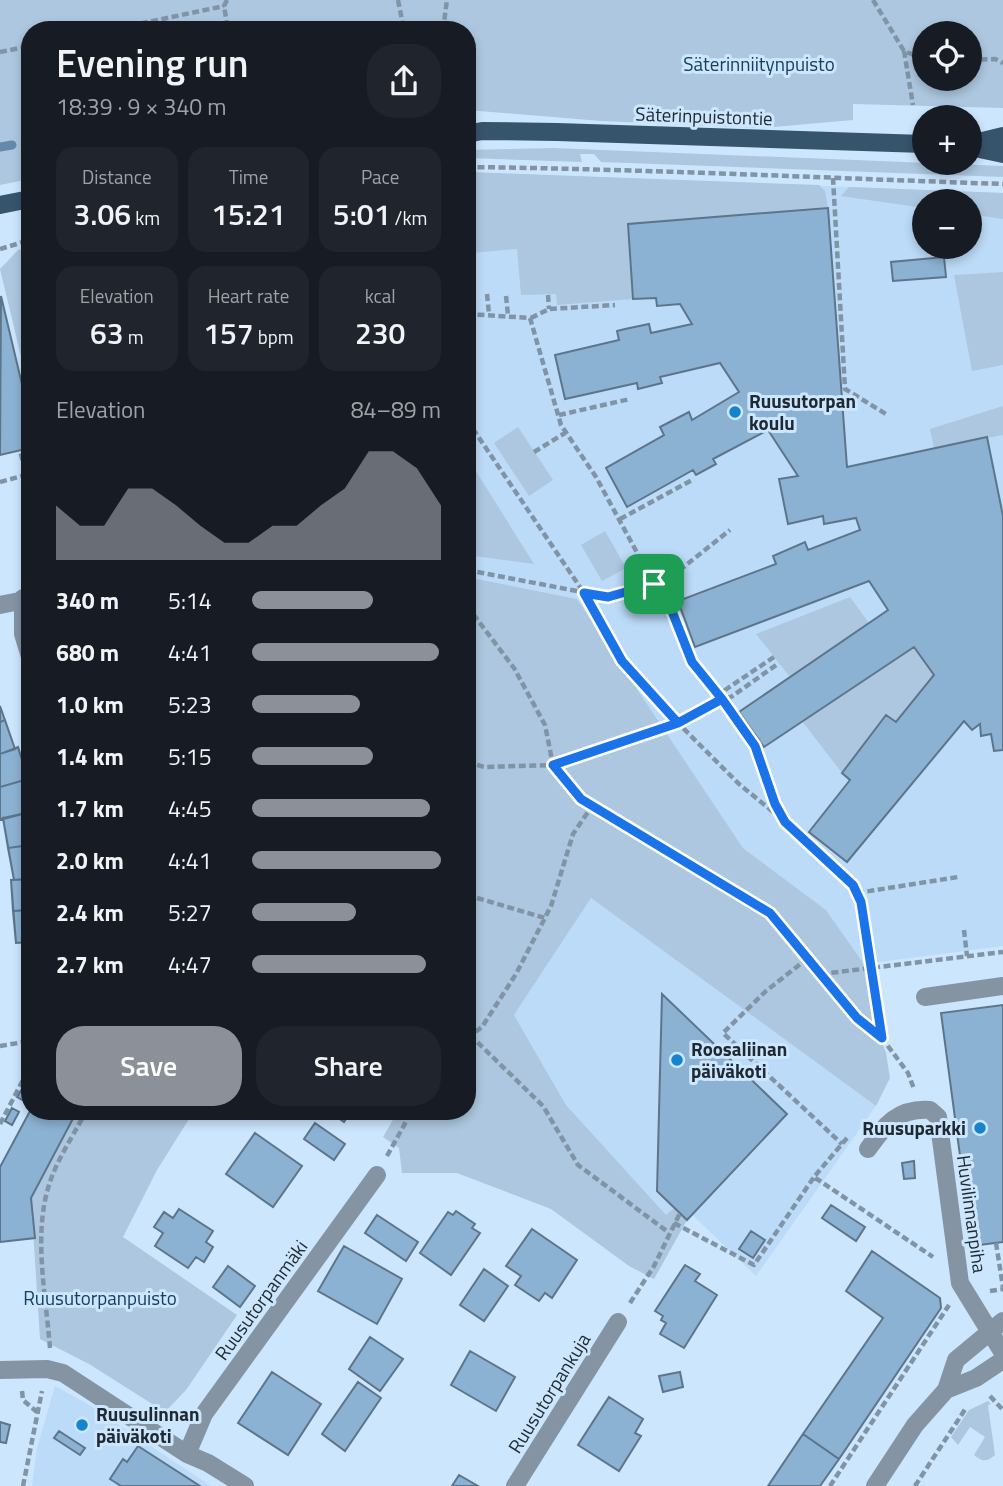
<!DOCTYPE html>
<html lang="en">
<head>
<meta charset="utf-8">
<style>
	body { margin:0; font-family:"Titillium Web",sans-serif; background:#20242c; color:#f1f3f6; height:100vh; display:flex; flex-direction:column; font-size:26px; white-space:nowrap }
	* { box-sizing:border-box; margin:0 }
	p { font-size:23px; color:#9ea1a6 }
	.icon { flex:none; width:38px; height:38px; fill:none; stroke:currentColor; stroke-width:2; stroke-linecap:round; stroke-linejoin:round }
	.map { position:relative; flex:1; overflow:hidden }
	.side { position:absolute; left:21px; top:21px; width:455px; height:1099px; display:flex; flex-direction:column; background:#171b24; border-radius:28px; box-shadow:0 4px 10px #0003 }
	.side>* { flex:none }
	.buttons { position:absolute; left:912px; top:21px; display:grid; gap:14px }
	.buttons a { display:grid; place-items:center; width:70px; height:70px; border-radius:50%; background:#171b24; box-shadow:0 4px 10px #0003; font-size:35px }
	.pin { position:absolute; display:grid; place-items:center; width:60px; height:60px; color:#fff; margin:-30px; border-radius:14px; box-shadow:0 4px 10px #0006 }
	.round { display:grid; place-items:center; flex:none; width:74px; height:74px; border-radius:28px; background:#20242c }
	.head { display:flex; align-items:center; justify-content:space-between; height:119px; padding:0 35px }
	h1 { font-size:38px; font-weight:600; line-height:52px }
	.metrics { display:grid; grid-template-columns:repeat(3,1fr); gap:10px; height:119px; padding:7px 35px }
	.metrics div { display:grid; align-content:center; border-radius:18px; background:#20242c; text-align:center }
	.metrics b { font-size:30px; font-weight:600 }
	.metrics small { font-size:19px; font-weight:400 }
	.metrics p { font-size:19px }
	.chart { height:196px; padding:14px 35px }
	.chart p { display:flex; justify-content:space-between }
	.chart svg { width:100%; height:126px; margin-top:7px; fill:#8c9099; opacity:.7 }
	.cta { display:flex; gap:14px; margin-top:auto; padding:14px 35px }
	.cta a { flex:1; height:80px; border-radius:28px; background:#8c9099; color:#fff; font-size:28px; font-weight:600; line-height:80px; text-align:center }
	.cta a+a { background:#20242c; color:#f1f3f6 }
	ul { padding:0 35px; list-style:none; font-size:23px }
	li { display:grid; grid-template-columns:112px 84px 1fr; align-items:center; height:52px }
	li i { height:18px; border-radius:9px; background:#8c9099 }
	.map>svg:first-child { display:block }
</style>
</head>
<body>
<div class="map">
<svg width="1003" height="1486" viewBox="0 0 1003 1486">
	<rect width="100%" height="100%" fill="#cce6fe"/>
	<path fill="#bcdbf8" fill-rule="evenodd" d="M467 172 1003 193V946L864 964 826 910 743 848 577 599 467 577ZM924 201H970V247H924Z
		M591 898 876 1106 756 1276 680 1203 666 1216 566 1105 514 1015Z
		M55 1386 86 1403 211 1486H32L37 1448Z"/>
	<path fill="#acc7df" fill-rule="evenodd" d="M0 0H1003V108L853 104V120L761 128 601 121 467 110V30H30V179L0 185ZM924 33H970V79H924Z
		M553 148 1003 166V177L601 162 594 154H580L582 162 467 158V150Z
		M467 172 819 185 825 191 828 208 629 224 633 299 557 305 556 294 521 295 517 249 471 253 467 249Z
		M849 187 1003 193V219L970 214V201H924V208L841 196Z
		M30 247V394L0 269 18 250Z
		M1003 272V365L972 371 954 275Z
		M1003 406V435L934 448 930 429Z
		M518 427 553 480 529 496 494 443Z
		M467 461 474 468 534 564 467 555Z
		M605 531 626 568 602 581 581 545Z
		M467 577 577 599 743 848 826 910 864 964 872 1019 886 1053 890 1078 876 1106 591 898 514 1015 566 1105 666 1215 680 1203 691 1213 654 1279 629 1266 551 1209 457 1173H402L399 1148 383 1137 398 1111H467Z
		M850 597 869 623 790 677 756 634Z
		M914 647 934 675 896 722 886 715 842 773 802 721Z
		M77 1111H194L157 1170 123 1237 237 1315 186 1390 165 1412 89 1364 40 1339 31 1198Z
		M988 1401 991 1404 988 1405 995 1455C987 1462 982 1462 974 1455L985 1437 970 1427 958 1445 951 1437 969 1410Z"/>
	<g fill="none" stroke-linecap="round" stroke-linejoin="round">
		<path stroke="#658aa9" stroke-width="9" d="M0 147 12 145"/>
	</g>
	<path fill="#8cb2d3" stroke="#5d758a" stroke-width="2" d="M828 208 847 467 987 437 1003 516V750L994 751 991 734 981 736 980 724 972 730 964 721 847 862 809 832 850 780 842 773 886 715 896 722 934 675 914 647 764 747 739 712 888 610 869 581 695 647 678 601 776 564 773 556 805 542 808 550 860 530 856 518 824 524 823 516 788 524 779 479 798 476 768 430 713 459 716 464 696 475 693 470 627 507 606 468 664 435 660 427 689 412 692 420 739 392 720 363 660 377 662 383 638 389 637 383 565 399 555 355 619 340 617 331 625 329 649 324 651 333 692 324 680 304 657 306 656 298 633 299 628 224Z
		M944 257 946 277 893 281 891 262Z
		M1 296 30 418V448L0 455Z
		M0 706 15 749 18 747 30 786V942L16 943 11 880H14L3 818 0 820Z
		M5 720 15 749 0 754V722Z
		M18 747 28 779 0 787V754Z
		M28 779 30 812 0 820V787Z
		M30 812V845L8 848 3 818Z
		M30 845V879L14 880 8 848Z
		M30 879V910L13 911 11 880Z
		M30 910V942L16 943 13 911Z
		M662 994 787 1114 687 1220 657 1191Z
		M1003 1005V1242L972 1246 941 1013Z
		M25 1084 30 1087V1091L24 1101 17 1097Z
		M12 1108 19 1112 12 1125 5 1121Z
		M30 1111H77L31 1198 35 1238 0 1242V1167Z
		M329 1111H351L344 1122Z
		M315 1123 345 1144 334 1160 304 1139Z
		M255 1133 302 1166 273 1207 226 1174Z
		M914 1161 915 1178 904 1179 902 1163Z
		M831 1205 865 1227 856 1241 822 1218Z
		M179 1209 213 1231 206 1242 213 1247 204 1262 196 1257 188 1268 155 1246 163 1233 154 1227 164 1212 173 1218Z
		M456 1211 475 1224 472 1228 480 1233 451 1275 420 1253 448 1212 453 1215Z
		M377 1215 418 1242 406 1261 365 1233Z
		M532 1229 577 1260 552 1298 545 1293 539 1301 515 1285 521 1276 506 1266Z
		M751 1231 765 1240 753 1258 739 1249Z
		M344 1246 402 1279 377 1324 318 1291Z
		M872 1251 940 1298 941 1308 839 1459 803 1434 883 1318 846 1291Z
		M685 1265 700 1274 695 1281 717 1295 684 1348 660 1334 666 1323 661 1320 663 1316 655 1311Z
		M228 1266 255 1286 240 1307 213 1287Z
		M484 1269 508 1286 484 1321 460 1305Z
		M370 1337 403 1359 380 1391 349 1369Z
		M470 1351 515 1377 496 1411 451 1385Z
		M272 1372 321 1404 288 1455 238 1423Z
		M680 1372 683 1387 663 1392 659 1376Z
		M358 1382 381 1398 345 1451 322 1434Z
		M609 1397 643 1419 635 1433 641 1436 619 1471 578 1445Z
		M0 1422 10 1425 6 1443 0 1442Z
		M59 1431 85 1448 80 1455 54 1438Z
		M803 1434 839 1459 820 1486H768Z
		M138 1446 200 1486H121L110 1479 123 1459 127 1462Z
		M459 1475 478 1486H452Z"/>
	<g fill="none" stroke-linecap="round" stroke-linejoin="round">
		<path stroke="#8194a5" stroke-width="4.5" stroke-dasharray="7 3.5" stroke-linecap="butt" d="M227 0 224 6 228 30
			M398 0 404 30
			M873 0 904 51 924 59
			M110 30 224 6
			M443 30 447 0
			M904 51 913 105
			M0 52 30 46
			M970 60 995 59 1003 63
			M467 167C646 169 824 178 1003 184
			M833 178 845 389 886 414
			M0 249 30 240
			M487 294 489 314
			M548 295 549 309
			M506 296 508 315
			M467 314 530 318 561 425 596 477 654 584 666 596 692 662 755 746 775 804 785 822 853 885 861 902 882 1038 908 1073 914 1089
			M531 318 549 309 615 305
			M559 415 630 399
			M467 420 584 593 622 661 671 716 739 784 783 820
			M534 452 565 433
			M0 482 26 475 20 450
			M620 519 694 479
			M467 570 608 597 634 591 671 577 730 530
			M467 580V581
			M467 606 514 668 545 725 553 765 678 723 722 699
			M774 657 725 690 722 699 731 697 779 663
			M467 762 484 767 553 765 581 799 770 913 857 1018 882 1038
			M857 893 958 877
			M467 895 545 918
			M964 930 967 956
			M808 958 766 991 723 1033 842 1144
			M821 974 1003 952
			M470 1035 543 1106 578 1165 668 1232
			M467 1038 482 1027 516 974 551 906 573 834 592 806
			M0 1046 30 1041
			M0 1124 23 1080
			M847 1138 814 1177 933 1257
			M387 1156 412 1111
			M674 1223 754 1265 814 1177
			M996 1243 1003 1287
			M990 1291 1003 1289
			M630 1303 654 1266 680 1213
			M50 1348C46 1296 33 1235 49 1185 57 1159 74 1135 86 1111
			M22 1391 23 1400 38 1413
			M990 1396 1003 1410
			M23 1486 42 1391
			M830 1486 949 1305
			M915 1486 966 1408"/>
		<path stroke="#8494a3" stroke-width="18" d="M23 598V634L30 657
			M0 605 30 599
			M925 997 1003 986
			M868 1149C885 1125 897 1108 930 1110L938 1117 960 1283 1003 1353
			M0 1370 47 1369 63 1373 187 1454 208 1463 245 1486
			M946 1390 976 1378 1003 1360
			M187 1454 204 1414 377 1175
			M515 1486 618 1322
			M875 1486 915 1425 946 1390 956 1360 1003 1321"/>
		<path stroke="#37546d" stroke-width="18" d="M467 134 482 131 557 132 924 144
			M970 144 1003 136
			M970 147 1003 154
			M0 205 30 199"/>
	</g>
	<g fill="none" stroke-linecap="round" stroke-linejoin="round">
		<g stroke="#fff" stroke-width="14">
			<path id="route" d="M654 584 666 596 692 662 722 699 678 723 553 765 581 799 770 913 857 1018 882 1038 861 902 853 885 785 822 775 804 755 746 722 699 678 723 622 661 584 593 608 597 654 584"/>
		</g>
		<use href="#route" stroke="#1a73e8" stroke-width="9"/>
	</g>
	<g fill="#1584cd" stroke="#cce6fe" stroke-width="2.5">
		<circle cx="735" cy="412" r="7"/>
		<circle cx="677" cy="1060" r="7"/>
		<circle cx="980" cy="1128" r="7"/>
		<circle cx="82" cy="1425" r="7"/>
	</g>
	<g text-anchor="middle" stroke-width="6" stroke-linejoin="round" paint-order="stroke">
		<g font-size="19" fill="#143f61" stroke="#cce6fe">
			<text x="759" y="71">Säterinniitynpuisto</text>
			<text x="100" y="1305">Ruusutorpanpuisto</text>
		</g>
		<g font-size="19" fill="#1f2931" stroke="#cce6fe">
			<text transform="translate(704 116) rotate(2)" y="7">Säterinpuistontie</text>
			<text transform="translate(972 1214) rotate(82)" y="7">Huvilinnanpiha</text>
			<text transform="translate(261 1300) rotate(-54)" y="7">Ruusutorpanmäki</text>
			<text transform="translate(549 1393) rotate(-58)" y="7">Ruusutorpankuja</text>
		</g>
		<g font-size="19" font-weight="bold" fill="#1f2931" stroke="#cce6fe" text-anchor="start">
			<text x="749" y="408">Ruusutorpan<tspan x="749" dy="22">koulu</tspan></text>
			<text x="691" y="1056">Roosaliinan<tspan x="691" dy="22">päiväkoti</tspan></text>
			<text x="966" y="1135" text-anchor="end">Ruusuparkki</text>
			<text x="96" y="1421">Ruusulinnan<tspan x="96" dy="22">päiväkoti</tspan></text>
		</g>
	</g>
</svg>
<div class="buttons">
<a><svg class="icon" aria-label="locate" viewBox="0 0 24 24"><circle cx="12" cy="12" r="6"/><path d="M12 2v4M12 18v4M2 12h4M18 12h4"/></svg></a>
<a>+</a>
<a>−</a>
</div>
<div class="pin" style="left:654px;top:584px;background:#1e9e55"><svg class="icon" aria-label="arrive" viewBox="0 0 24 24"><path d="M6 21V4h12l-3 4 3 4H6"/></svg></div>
<section class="side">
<div class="head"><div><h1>Evening run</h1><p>18:39 · 9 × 340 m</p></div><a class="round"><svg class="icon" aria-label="share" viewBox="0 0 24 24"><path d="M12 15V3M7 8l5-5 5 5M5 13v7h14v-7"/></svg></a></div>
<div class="metrics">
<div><p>Distance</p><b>3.06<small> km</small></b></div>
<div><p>Time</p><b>15:21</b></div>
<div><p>Pace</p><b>5:01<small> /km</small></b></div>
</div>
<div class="metrics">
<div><p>Elevation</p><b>63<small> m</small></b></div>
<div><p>Heart rate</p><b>157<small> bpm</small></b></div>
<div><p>kcal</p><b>230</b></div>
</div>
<div class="chart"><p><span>Elevation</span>84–89 m</p>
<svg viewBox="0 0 160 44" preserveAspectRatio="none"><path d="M0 44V25L10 32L20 32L30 19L40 19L50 25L60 32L70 38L80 38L90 32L100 32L110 25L120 19L130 6L140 6L150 12L160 25V44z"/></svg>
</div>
<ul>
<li><b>340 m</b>5:14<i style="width:64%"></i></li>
<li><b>680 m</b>4:41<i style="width:99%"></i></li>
<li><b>1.0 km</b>5:23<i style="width:57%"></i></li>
<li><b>1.4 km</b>5:15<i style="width:64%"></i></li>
<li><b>1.7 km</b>4:45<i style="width:94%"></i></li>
<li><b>2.0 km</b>4:41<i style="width:100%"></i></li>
<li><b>2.4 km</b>5:27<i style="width:55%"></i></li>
<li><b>2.7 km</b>4:47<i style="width:92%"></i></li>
</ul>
<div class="cta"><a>Save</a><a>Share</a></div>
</section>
</div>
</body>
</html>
